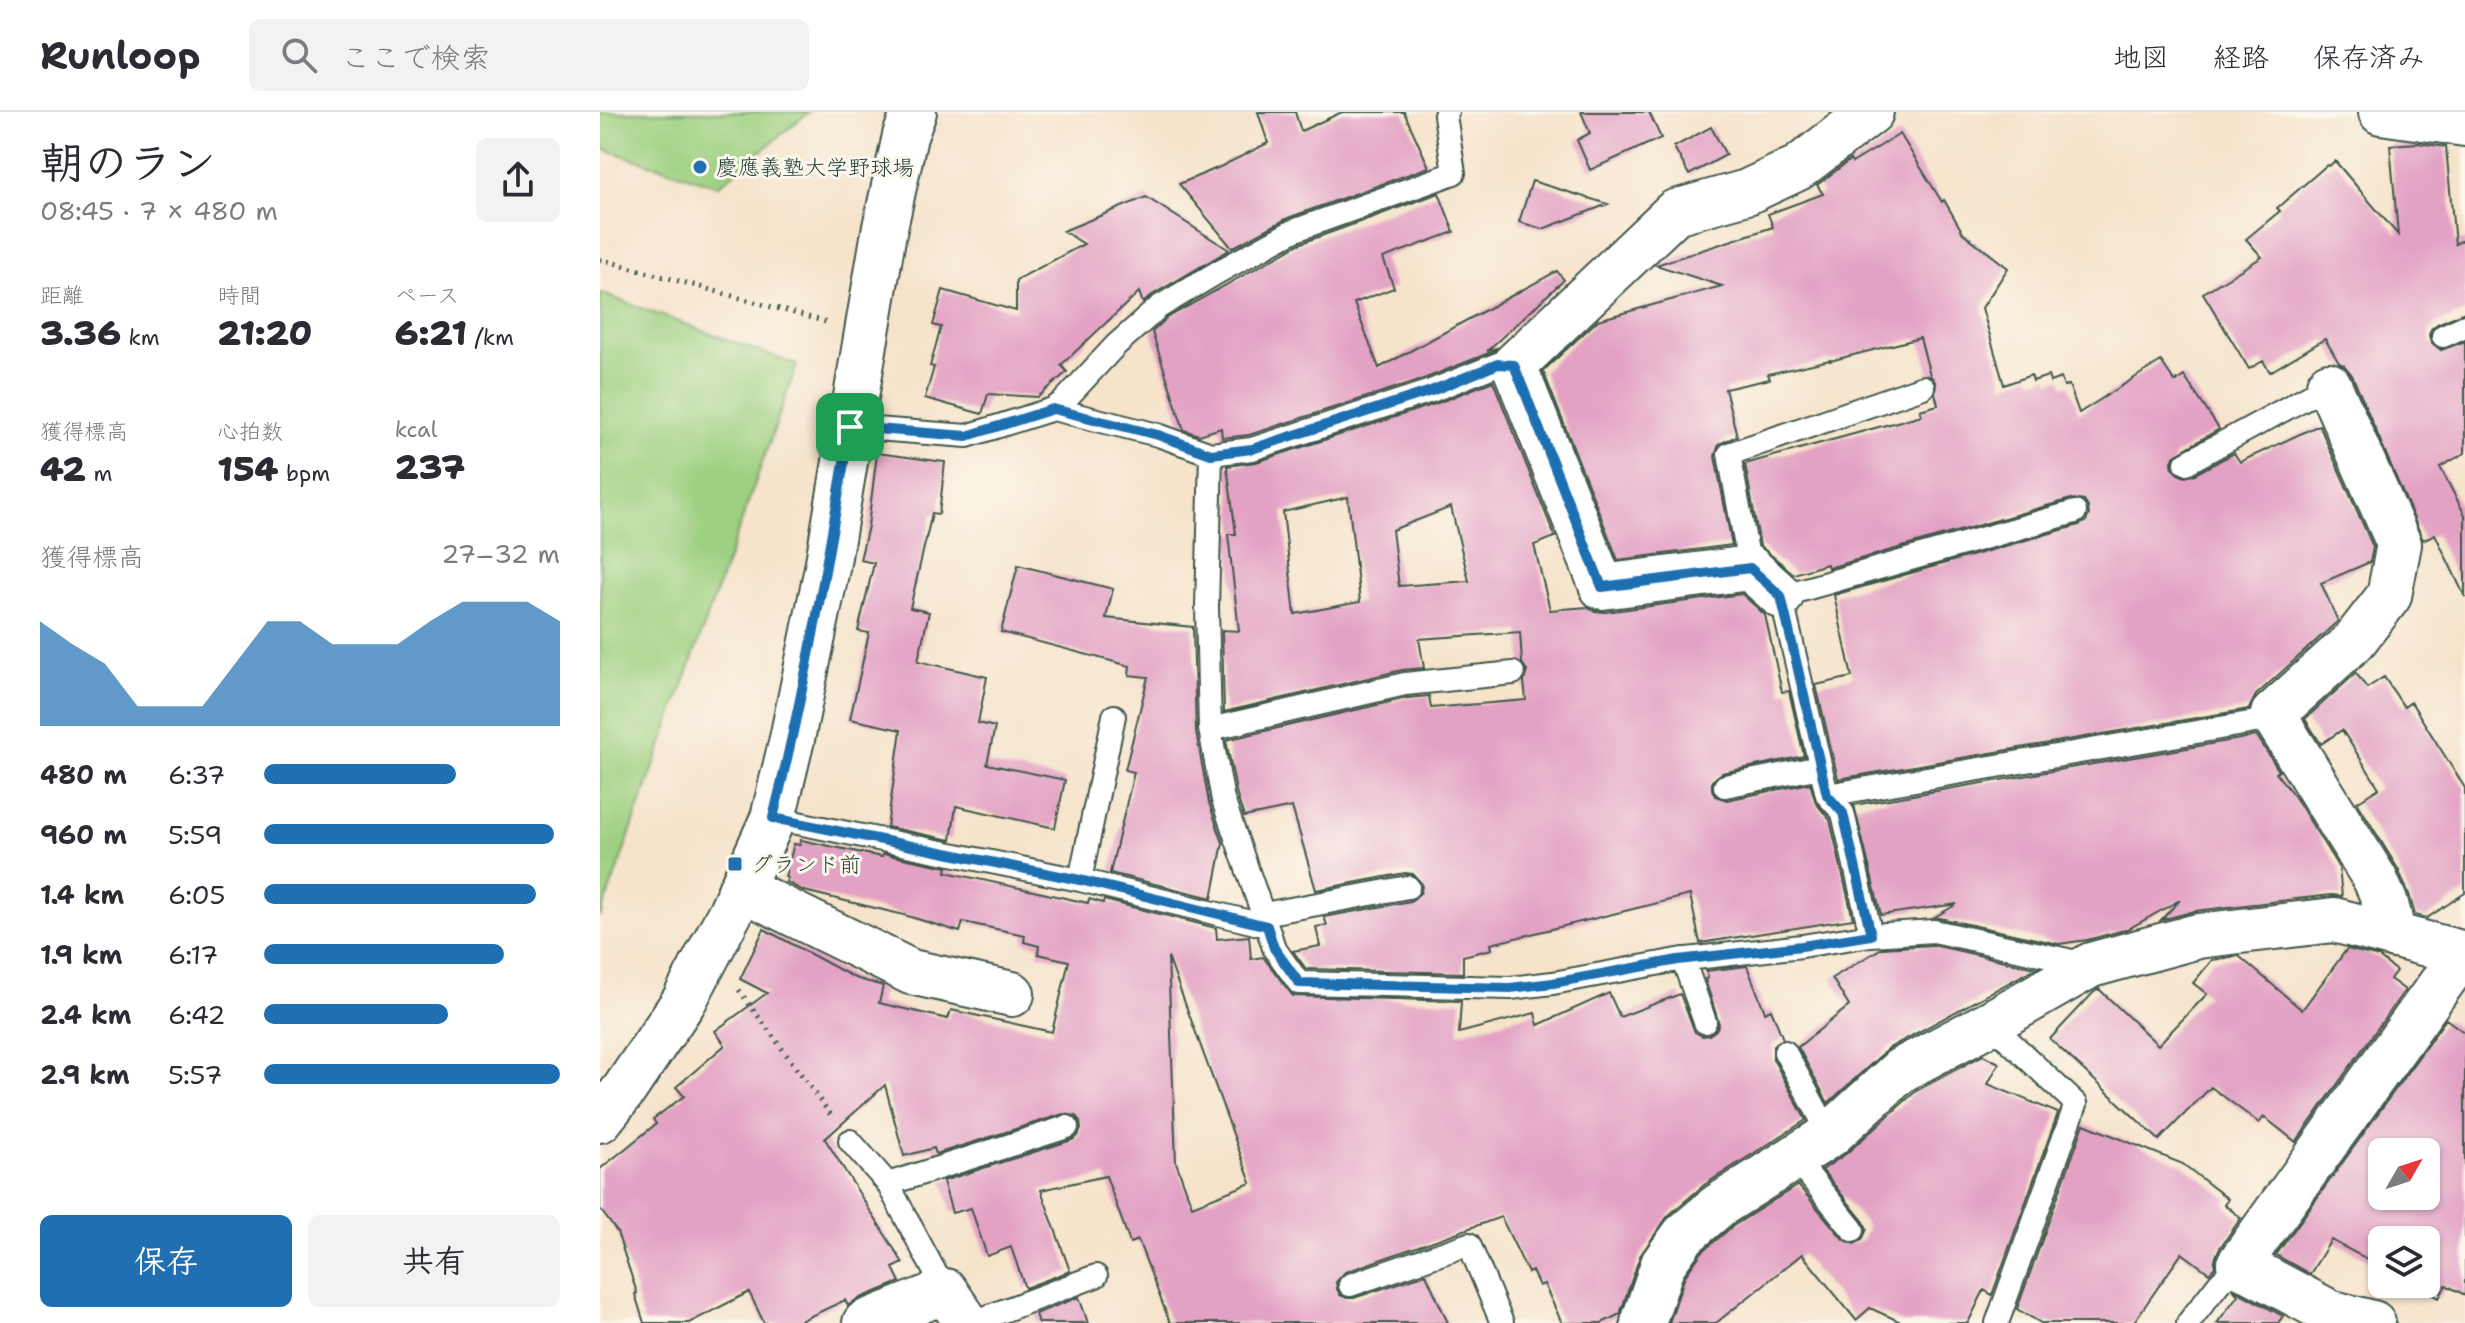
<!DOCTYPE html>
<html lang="ja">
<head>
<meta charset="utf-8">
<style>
	body { margin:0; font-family:"Shantell Sans","Klee One",sans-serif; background:#f2f2f3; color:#2b2b33; height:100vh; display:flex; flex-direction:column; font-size:30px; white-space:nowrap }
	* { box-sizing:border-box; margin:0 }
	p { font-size:26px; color:#7c7c81 }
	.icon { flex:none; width:44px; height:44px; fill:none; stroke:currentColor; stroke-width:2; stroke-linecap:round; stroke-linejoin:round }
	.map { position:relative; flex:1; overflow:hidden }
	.panel { display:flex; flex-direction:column; background:#fff; width:600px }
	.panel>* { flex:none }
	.needle { width:52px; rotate:51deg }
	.tools { position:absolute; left:1768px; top:1026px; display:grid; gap:16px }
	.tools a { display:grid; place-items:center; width:72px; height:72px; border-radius:12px; background:#fff; box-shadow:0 2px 6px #0004; font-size:40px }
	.pin { position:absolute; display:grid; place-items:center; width:68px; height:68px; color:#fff; margin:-34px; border-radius:16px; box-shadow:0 4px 12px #0006 }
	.round { display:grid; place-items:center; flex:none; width:84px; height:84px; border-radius:12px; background:#f2f2f3 }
	.headline { display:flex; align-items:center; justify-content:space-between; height:136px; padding:0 40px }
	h1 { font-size:44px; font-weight:800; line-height:60px }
	.stats { display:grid; grid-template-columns:repeat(3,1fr); gap:12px; height:136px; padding:8px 40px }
	.stats div { display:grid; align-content:center }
	.stats b { font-size:34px; font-weight:800 }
	.stats small { font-size:22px; font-weight:400 }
	.stats p { font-size:22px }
	.chart { height:224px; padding:16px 40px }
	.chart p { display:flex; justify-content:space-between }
	.chart svg { width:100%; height:144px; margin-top:8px; fill:#1f6fb2; opacity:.7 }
	.primary-button { display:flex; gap:16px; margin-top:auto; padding:16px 40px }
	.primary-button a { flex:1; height:92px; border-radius:12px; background:#1f6fb2; color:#fff; font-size:32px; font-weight:800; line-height:92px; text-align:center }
	.primary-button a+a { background:#f2f2f3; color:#2b2b33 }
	ul { padding:0 40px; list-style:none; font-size:26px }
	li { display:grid; grid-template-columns:128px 96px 1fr; align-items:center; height:60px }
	li i { height:20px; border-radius:10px; background:#1f6fb2 }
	header { display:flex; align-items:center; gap:48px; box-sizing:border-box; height:112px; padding:0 40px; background:#fff; border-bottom:2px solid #e1e1e2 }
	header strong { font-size:38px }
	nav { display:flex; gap:44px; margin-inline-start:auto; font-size:28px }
	.search { width:560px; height:72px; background:#f2f2f3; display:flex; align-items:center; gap:20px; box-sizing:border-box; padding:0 28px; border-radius:12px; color:#7c7c81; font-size:30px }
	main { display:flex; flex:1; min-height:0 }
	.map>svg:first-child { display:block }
</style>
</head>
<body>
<header>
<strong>Runloop</strong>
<div class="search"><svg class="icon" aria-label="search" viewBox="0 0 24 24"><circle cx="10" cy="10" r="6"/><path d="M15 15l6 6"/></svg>ここで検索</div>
<nav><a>地図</a><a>経路</a><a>保存済み</a></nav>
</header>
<main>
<section class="panel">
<div class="headline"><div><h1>朝のラン</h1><p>08:45 · 7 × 480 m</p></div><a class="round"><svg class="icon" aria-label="share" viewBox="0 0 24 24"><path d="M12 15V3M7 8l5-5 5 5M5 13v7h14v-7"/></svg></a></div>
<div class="stats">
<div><p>距離</p><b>3.36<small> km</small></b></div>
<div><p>時間</p><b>21:20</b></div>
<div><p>ペース</p><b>6:21<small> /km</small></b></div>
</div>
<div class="stats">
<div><p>獲得標高</p><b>42<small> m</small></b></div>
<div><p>心拍数</p><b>154<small> bpm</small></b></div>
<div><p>kcal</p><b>237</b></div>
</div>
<div class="chart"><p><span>獲得標高</span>27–32 m</p>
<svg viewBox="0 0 160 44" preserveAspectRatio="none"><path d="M0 44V12L10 19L20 25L30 38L40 38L50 38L60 25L70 12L80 12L90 19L100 19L110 19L120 12L130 6L140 6L150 6L160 12V44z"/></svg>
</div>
<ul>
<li><b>480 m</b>6:37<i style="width:65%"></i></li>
<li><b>960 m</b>5:59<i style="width:98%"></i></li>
<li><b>1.4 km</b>6:05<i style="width:92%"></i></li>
<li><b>1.9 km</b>6:17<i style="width:81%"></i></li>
<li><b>2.4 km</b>6:42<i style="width:62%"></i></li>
<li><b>2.9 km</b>5:57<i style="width:100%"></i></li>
</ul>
<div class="primary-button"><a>保存</a><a>共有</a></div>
</section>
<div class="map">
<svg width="1865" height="1211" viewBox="0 0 1865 1211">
	<rect width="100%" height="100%" fill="#fbf7ec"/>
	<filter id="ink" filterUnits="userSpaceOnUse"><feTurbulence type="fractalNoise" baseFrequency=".0125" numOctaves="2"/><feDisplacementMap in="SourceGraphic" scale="16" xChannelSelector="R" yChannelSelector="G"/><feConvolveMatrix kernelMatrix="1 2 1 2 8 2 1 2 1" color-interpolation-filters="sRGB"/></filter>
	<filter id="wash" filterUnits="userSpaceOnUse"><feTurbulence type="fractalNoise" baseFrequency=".006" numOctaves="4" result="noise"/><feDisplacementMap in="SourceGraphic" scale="32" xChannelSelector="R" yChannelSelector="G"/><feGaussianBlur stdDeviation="1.8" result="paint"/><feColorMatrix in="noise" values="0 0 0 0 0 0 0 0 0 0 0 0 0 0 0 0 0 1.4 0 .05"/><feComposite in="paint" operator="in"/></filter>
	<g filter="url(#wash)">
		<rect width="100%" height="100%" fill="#f6e3ca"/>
		<path fill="#9dd080" stroke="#5e865a" stroke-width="2" d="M0 0H209L118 74 0 36Z
			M0 181 197 253 0 806Z"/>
		<g id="blocks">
			<path fill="#e3a2c4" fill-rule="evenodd" d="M658 0H695L701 19 742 0H804L829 55 688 106 632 136 579 72 622 54 668 31Z
				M981 0H1049L1061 26 990 58 977 28 990 21Z
				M1111 15 1126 43 1089 63 1074 35Z
				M1300 22 1342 90 1344 88 1363 121 1408 156 1382 196 1404 273 1431 263 1433 269 1448 264 1450 270 1461 266 1464 274 1469 273 1479 301 1561 249 1575 270 1584 264 1619 317 1575 343 1572 350 1573 357 1578 362 1585 365 1593 363 1634 341 1640 350 1719 313 1773 435 1770 450 1721 471 1738 509 1656 583 1649 597 1238 667 1216 573 1252 565 1234 483 1479 413 1486 409 1489 403 1488 395 1484 389 1471 387 1228 456 1227 452 1194 462 1160 434 1145 352 1322 303 1320 298 1338 293 1335 281 1336 271 1330 263 1320 226 1230 249V248L1168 262 1170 267 1125 277 1137 324 1119 332 1115 344 1132 433 1018 448 943 259 998 208 1122 174 1056 153 1173 115 1168 102 1223 82 1217 73 1250 48 1252 51Z
				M1818 31 1846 35 1855 132 1865 127V200L1837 212 1831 217 1829 223 1831 230 1841 238 1865 229V341L1840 355 1865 403V485L1835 422 1823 428 1752 263 1744 253 1739 251 1725 227 1670 260 1663 249 1649 257 1603 181 1662 145 1646 127 1680 99 1677 96 1727 53 1729 54 1735 49 1798 123 1790 33Z
				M932 69 1008 92 943 117 919 110Z
				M839 81 854 120 783 146 794 176 754 191 779 256 957 159 964 168 887 239 896 236 894 239 826 266 649 323 622 326 621 316 599 323 584 318 552 220 567 206 699 132Z
				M546 85 629 138 552 183 543 191 539 180 461 253 467 260 438 285 388 282 382 302 325 286 334 255 330 254 341 215 333 213 343 178 416 199V168L484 132 463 119Z
				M893 269 955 425 934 433 950 498 988 495 995 499 1005 500 1142 482 1165 503 1182 580 1189 579 1204 644 1122 661 1112 669V677L1115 684 1127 688 1210 671 1216 691 1230 708 1253 807 1100 831 1090 783 891 832 892 837 863 844V861L706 857 693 839 720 834 716 815 727 813 724 805 811 789 821 780 822 772 813 762 805 761 716 778 692 695 644 705 637 684 626 628 807 586 829 584 831 596 926 588 924 569 927 559 922 551 920 520 819 527 824 556 802 558 624 600 622 518 639 519 628 422H636L627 354 656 350 835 292ZM748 385 760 490 695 502 683 400ZM851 395 869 469 799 474 792 418Z
				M277 341 345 350 339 402 332 401 310 496 329 500 318 549 387 565 378 611 395 615 387 652 465 668 455 716 356 694 351 728 287 715 301 618 250 607 269 521 258 519 274 451 260 448 268 414Z
				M418 453 513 477 506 506 593 515 596 620 609 691 623 731 612 786 510 761 534 660 525 658 548 565 529 563 530 554 401 520Z
				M1756 561 1767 576 1784 565 1804 595 1811 590 1865 676V781L1827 806 1815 803 1809 782 1798 757 1757 690 1779 676 1742 618 1721 632 1705 607Z
				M1657 624 1679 659 1676 661 1695 685 1739 756 1742 784 1731 783 1595 799 1561 808 1580 788 1528 817 1487 828 1459 832 1335 805 1357 792 1281 803 1254 693Z
				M201 728 282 745 283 742 347 755 346 760 488 791 489 787 503 791 504 788 616 816 617 827 649 824 651 847 663 845 693 884 861 889 859 921 935 901 938 913 1009 881 1020 905 1080 882 1095 920 1102 924 1109 923 1116 918 1119 912 1105 867 1108 866 1106 859 1147 854 1165 900 1171 897 1183 927 1173 933V947L1206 1008 1104 1073 1068 1104 1040 1144 1020 1202 1002 1211H962L944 1172 939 1174 932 1159 928 1161 901 1105 745 1160 736 1170 737 1177 740 1183 747 1186H754L826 1162 848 1211H570L538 1128 530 1131 506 1064 441 1078 470 1159 425 1176 411 1135 387 1144 371 1096 352 1101 343 1069 472 1028 478 1024 481 1017 480 1010 476 1004 463 1002 336 1042 334 1036 304 1044 285 973 225 1027 303 1151 293 1156 300 1170 256 1188 248 1194 245 1188 196 1211H164L149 1180 89 1211H44L35 1182 37 1181 17 1120 0 1097V1057L56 1012 53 1007 84 984 76 975 125 933 115 919 167 881 140 867 164 817 255 866 283 874 279 891 348 907 351 898 452 920 469 849 438 842 439 834 424 830 425 823 363 810 360 820 304 803 204 779 186 770 188 766 185 765 194 732 200 733ZM568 845 651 1071 592 1094 576 1050Z
				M1333 833 1436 856 1289 936 1228 991 1198 935 1249 894 1232 866 1282 836Z
				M1747 837 1779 845 1796 859 1790 867 1805 878 1696 1030 1664 1005 1659 1011 1611 975 1559 1028 1450 927 1493 881 1499 877 1558 933 1607 882 1593 871 1612 848 1639 844 1702 898Z
				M1846 907 1865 921V1183L1846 1173 1839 1186 1813 1172H1826V1128H1782V1155L1731 1128 1710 1162 1676 1143ZM1782 1040H1826V1084H1782Z
				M1383 943 1399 951 1388 972 1458 1001 1392 1183 1384 1178 1368 1211H1303L1270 1196 1256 1208 1202 1142 1116 1211H1069L1085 1164 1102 1140 1133 1114 1198 1073 1243 1127 1254 1132 1262 1128 1267 1117 1264 1110 1222 1058 1247 1041 1316 979Z
				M1484 1012 1583 1052 1628 1087 1624 1092 1641 1106 1619 1137 1614 1150 1615 1155 1609 1161 1582 1141 1533 1211H1441L1417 1197Z
				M1633 1177 1683 1204 1678 1211H1617L1638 1183Z
				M479 1185 488 1211H438L435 1202Z"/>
		</g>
	</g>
	<g filter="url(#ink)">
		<use href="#blocks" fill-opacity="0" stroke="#3f564a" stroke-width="2"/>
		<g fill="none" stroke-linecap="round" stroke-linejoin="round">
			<g stroke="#3f564a" stroke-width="26">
				<path id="lane" d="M1843 224 1865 214
					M453 297 558 323 611 342 652 337 831 279 898 252 914 253
					M250 315 367 324 453 297 463 290 516 233 559 195 618 160 693 119 854 61 845 3 847 0
					M611 342 607 495 610 617 623 688 667 814
					M1586 351 1729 273
					M1150 456 1129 342 1323 275
					M610 617 805 572 913 561
					M1125 674 1220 655
					M1227 683 1655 610 1673 602
					M173 706 480 768 667 814 674 836 699 871 910 876 953 871 1078 848 1202 834 1271 823 1334 819 1486 852
					M480 768 514 604
					M664 802 808 775
					M1271 823 1243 701 1227 683 1181 484 1475 400
					M1083 847 1105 910
					M1390 911 1476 992 1397 1211
					M1185 940 1230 1023
					M250 1029 288 1072 345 1179
					M1195 1046 1253 1118
					M288 1072 467 1015
					M750 1173 869 1132 902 1211
					M371 1211 496 1164
					M1588 1211 1619 1171 1639 1152"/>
			</g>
			<g stroke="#3f564a" stroke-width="48">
				<path id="street" d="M1781 0 1865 12
					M1729 273 1799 432 1789 484 1754 529 1673 602 1775 767 1786 792 1794 824
					M1181 484 1150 456 1002 475 914 253 1075 100 1147 80 1198 56 1271 0
					M141 776 311 860 412 882
					M265 1211 345 1179 367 1211
					M1043 1211 1063 1152 1084 1123 1118 1094 1230 1023 1301 958 1390 911 1491 853 1598 824 1734 808 1865 842
					M1773 1211 1729 1200 1639 1152 1863 841"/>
			</g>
			<g stroke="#3f564a" stroke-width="48">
				<path id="secondary" d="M0 1008 24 978 84 889 131 799 173 706 192 627 227 456 284 120 305 24 314 0"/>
			</g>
			<path stroke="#3f564a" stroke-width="5" stroke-dasharray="2 6" stroke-linecap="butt" d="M0 147 226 210
				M139 878 233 1006"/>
			<use href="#lane" stroke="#fff" stroke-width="22"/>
			<use href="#street" stroke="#fff" stroke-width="44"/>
			<use href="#secondary" stroke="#fff" stroke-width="44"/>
		</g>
	</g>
	<g fill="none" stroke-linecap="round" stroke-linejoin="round" filter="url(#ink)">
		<g stroke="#fff" stroke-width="16">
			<path id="route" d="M898 252 914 253 1002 475 1150 456 1181 484 1227 683 1243 701 1271 823 1202 834 1078 848 953 871 910 876 699 871 674 836 667 814 480 768 173 706C205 577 228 446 250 315L367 324 453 297 558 323 611 342 652 337 831 279Z"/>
		</g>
		<use href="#route" stroke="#1f6fb2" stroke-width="10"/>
	</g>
	<g fill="#1f6fb2" stroke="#fbf7ec" stroke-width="3">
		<circle cx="100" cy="55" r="8"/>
		<rect x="127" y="744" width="16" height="16" rx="4"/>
	</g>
	<g text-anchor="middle" stroke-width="6" stroke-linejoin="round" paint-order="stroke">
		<g font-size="22" fill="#1f3d34" stroke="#fbf7ec" text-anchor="start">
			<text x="116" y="63">慶應義塾大学野球場</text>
			<text x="151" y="760">グランド前</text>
		</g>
	</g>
</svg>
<div class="tools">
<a><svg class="needle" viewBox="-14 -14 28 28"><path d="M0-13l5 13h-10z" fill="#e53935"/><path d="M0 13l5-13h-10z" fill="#7c7c81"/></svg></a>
<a><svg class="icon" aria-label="layers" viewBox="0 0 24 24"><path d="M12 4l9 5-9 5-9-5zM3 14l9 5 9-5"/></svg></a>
</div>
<div class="pin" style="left:250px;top:315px;background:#1e9e55"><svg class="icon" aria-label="arrive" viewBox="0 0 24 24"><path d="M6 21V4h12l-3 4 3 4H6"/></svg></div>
</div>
</main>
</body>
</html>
